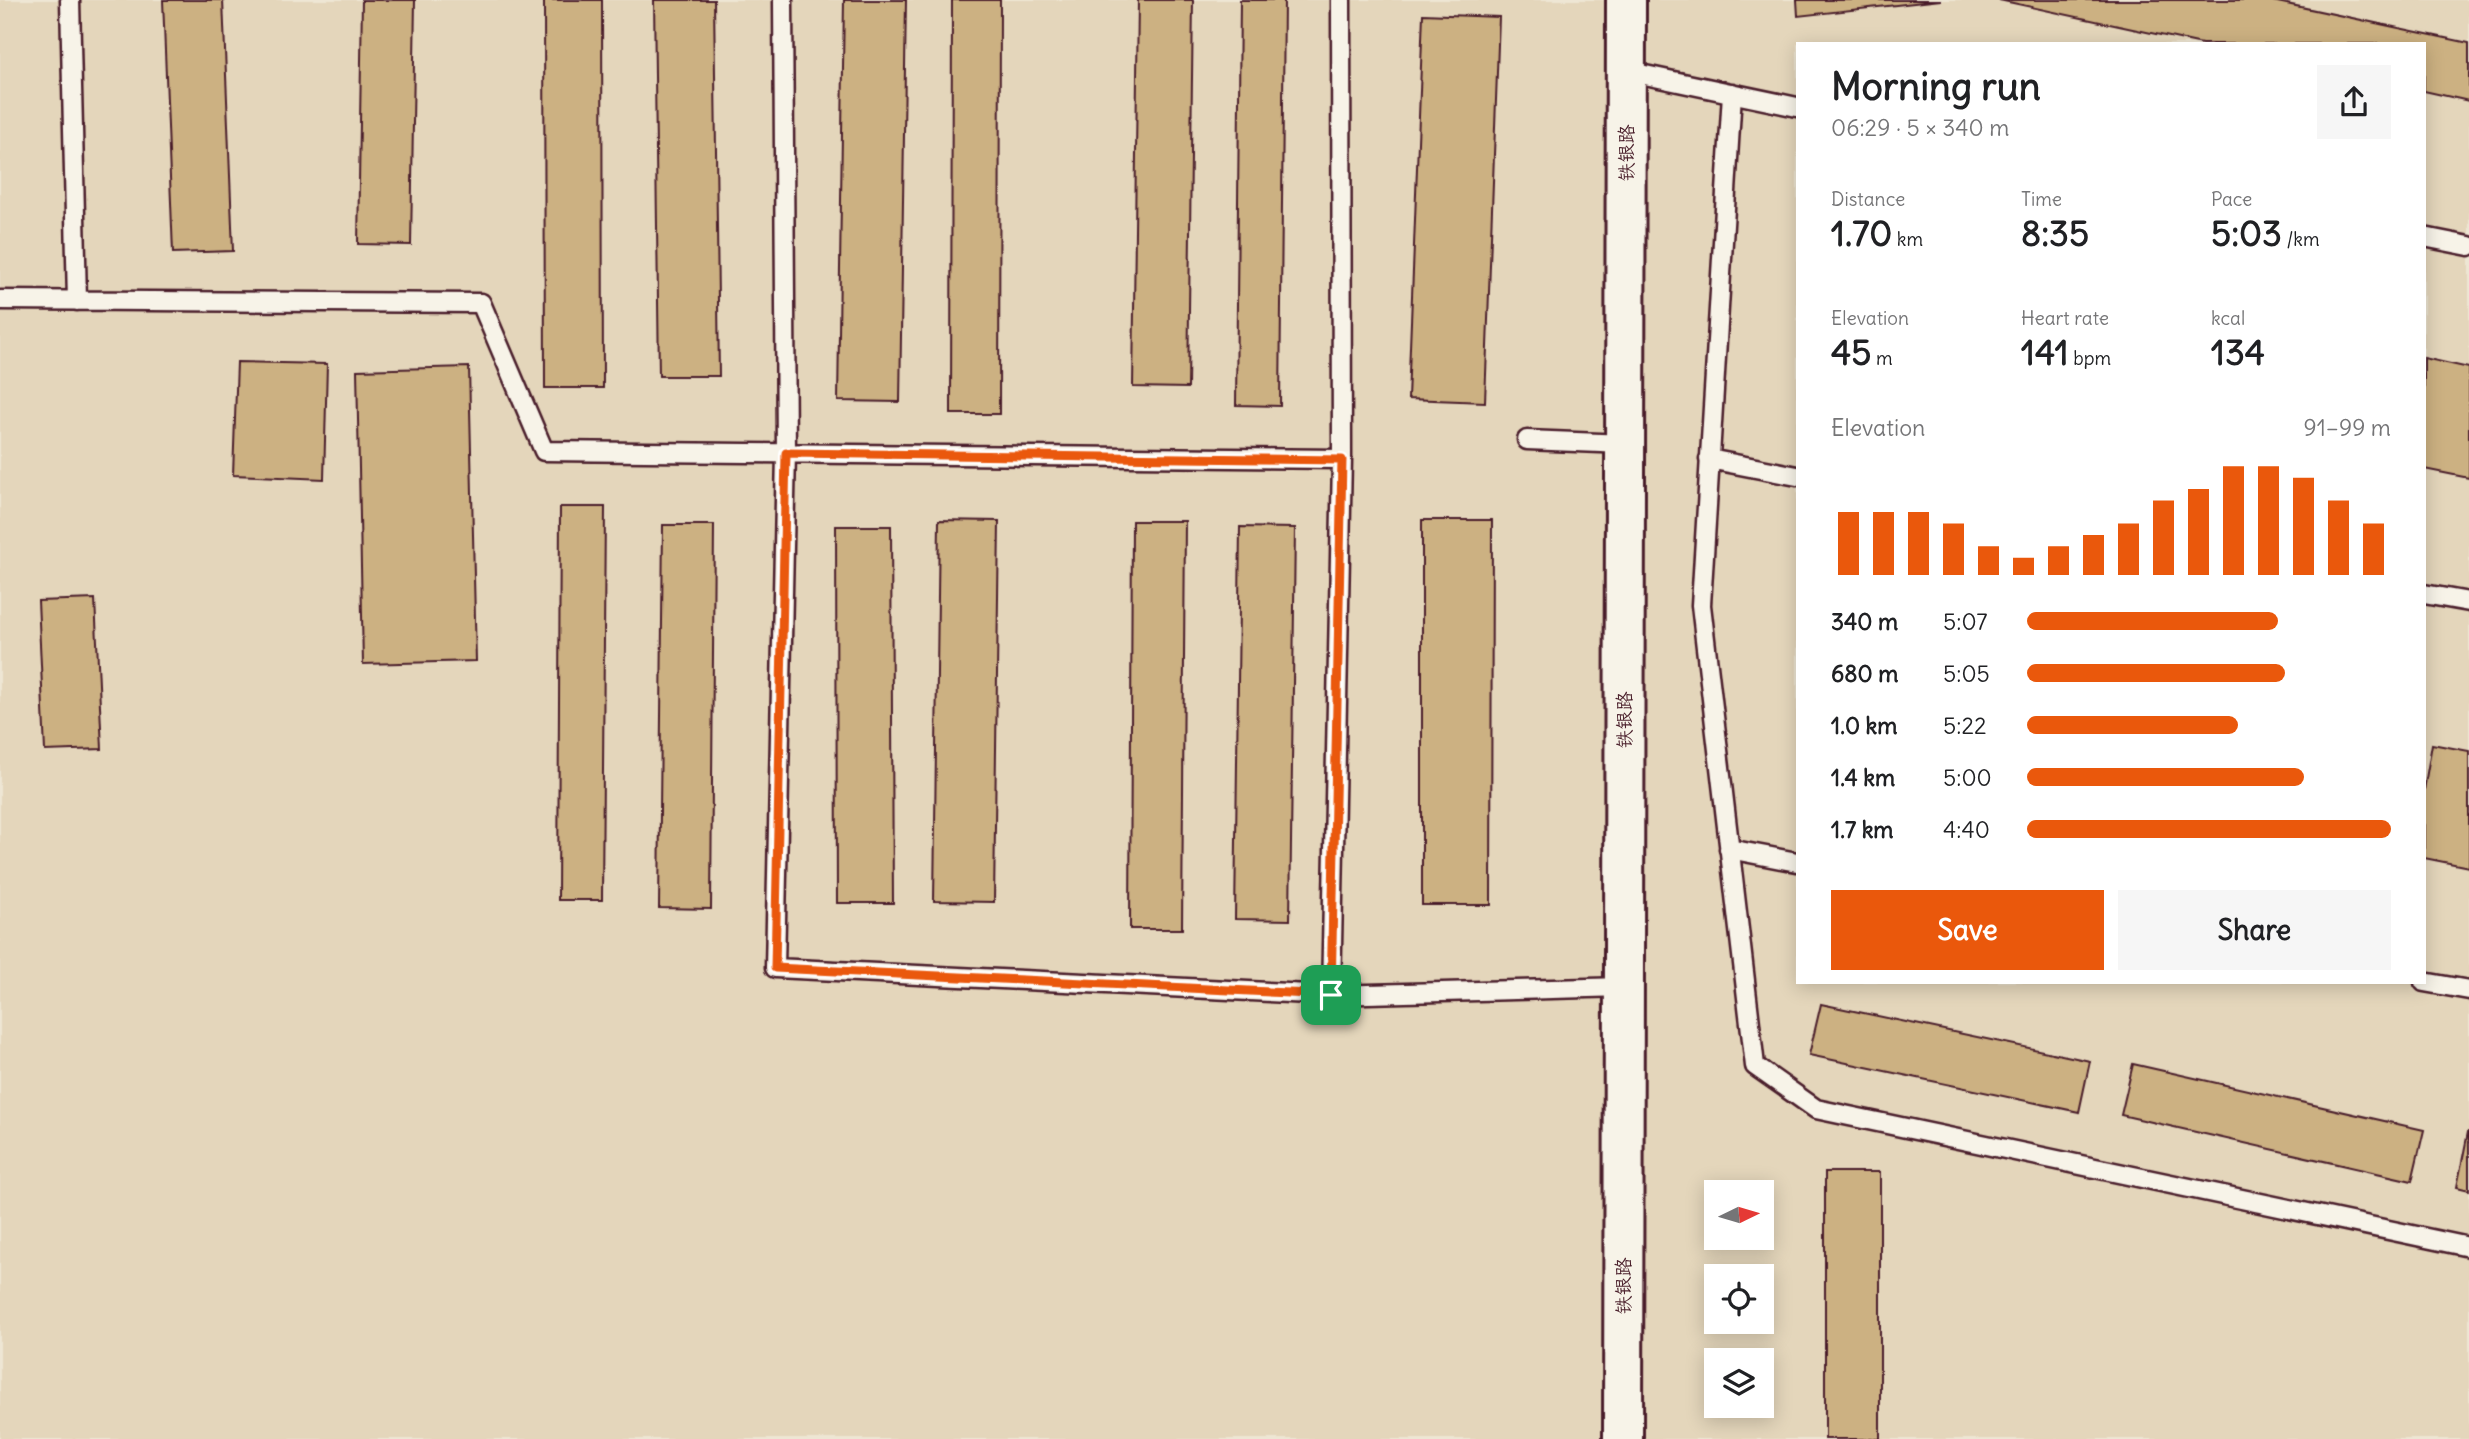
<!DOCTYPE html>
<html lang="en">
<head>
<meta charset="utf-8">
<style>
	body { margin:0; font-family:Delius,"LXGW WenKai TC",sans-serif; background:#f6f6f6; color:#202124; height:100vh; display:flex; flex-direction:column; font-size:26px; white-space:nowrap }
	* { box-sizing:border-box; margin:0 }
	p { font-size:23px; color:#757577 }
	.icon { flex:none; width:38px; height:38px; fill:none; stroke:currentColor; stroke-width:2; stroke-linecap:round; stroke-linejoin:round }
	.map { position:relative; flex:1; overflow:hidden }
	.panel { position:absolute; left:1796px; top:42px; width:630px; height:942px; display:flex; flex-direction:column; background:#fff; border-radius:0px; box-shadow:0 4px 18px #0003 }
	.panel>* { flex:none }
	.needle { width:46px; rotate:85deg }
	.tools { position:absolute; left:1704px; top:1180px; display:grid; gap:14px }
	.tools a { display:grid; place-items:center; width:70px; height:70px; border-radius:0px; background:#fff; box-shadow:0 4px 18px #0003; font-size:35px }
	.pin { position:absolute; display:grid; place-items:center; width:60px; height:60px; color:#fff; margin:-30px; border-radius:14px; box-shadow:0 4px 10px #0006 }
	.round { display:grid; place-items:center; flex:none; width:74px; height:74px; border-radius:0px; background:#f6f6f6 }
	.overview { display:flex; align-items:center; justify-content:space-between; height:119px; padding:0 35px }
	h1 { font-size:38px; font-weight:700; line-height:52px }
	.stats { display:grid; grid-template-columns:repeat(3,1fr); gap:10px; height:119px; padding:7px 35px }
	.stats div { display:grid; align-content:center }
	.stats b { font-size:35px; font-weight:700 }
	.stats small { font-size:19px; font-weight:400 }
	.stats p { font-size:19px }
	.chart { height:196px; padding:14px 35px }
	.chart p { display:flex; justify-content:space-between }
	.chart svg { width:100%; height:126px; margin-top:7px; stroke:#ea580c; stroke-width:6 }
	.button { display:flex; gap:14px; margin-top:auto; padding:14px 35px }
	.button a { flex:1; height:80px; border-radius:0px; background:#ea580c; color:#fff; font-size:28px; font-weight:700; line-height:80px; text-align:center }
	.button a+a { background:#f6f6f6; color:#202124 }
	ul { padding:0 35px; list-style:none; font-size:23px }
	li { display:grid; grid-template-columns:112px 84px 1fr; align-items:center; height:52px }
	li i { height:18px; border-radius:9px; background:#ea580c }
	.map>svg:first-child { display:block }
</style>
</head>
<body>
<div class="map">
<svg width="2469" height="1439" viewBox="0 0 2469 1439">
	<rect width="100%" height="100%" fill="#eee6d4"/>
	<filter id="ink" filterUnits="userSpaceOnUse"><feTurbulence type="fractalNoise" baseFrequency=".0143" numOctaves="2"/><feDisplacementMap in="SourceGraphic" scale="14" xChannelSelector="R" yChannelSelector="G"/><feConvolveMatrix kernelMatrix="1 2 1 2 8 2 1 2 1" color-interpolation-filters="sRGB"/></filter>
	<g filter="url(#ink)">
		<path fill="#e4d6bb" fill-rule="evenodd" d="M0 0H2469V1439H0ZM1797 44H2424V982H1797ZM1717 1192H1762V1237H1717ZM1717 1276H1762V1321H1717ZM1717 1360H1762V1405H1717Z"/>
		<path fill="#ccb182" stroke="#4a1f2b" stroke-width="2" d="M163 0H223L233 251 173 253Z
			M362 0H415L411 245 358 244Z
			M544 0H602L603 388H545Z
			M654 0H714L719 376H659Z
			M844 0H906L900 402 838 401Z
			M952 0H1000L999 414H951Z
			M1138 0H1193L1188 388 1133 387Z
			M1240 0H1284L1280 406 1236 405Z
			M1797 0H1941L1798 16Z
			M1999 0H2268L2469 43V101L2424 91V44H2202Z
			M1423 14 1499 17 1485 402 1408 399Z
			M2424 358 2469 368V478L2424 469Z
			M237 362 327 364 324 479 233 475Z
			M469 367 476 661 363 664 357 370Z
			M560 507H605L602 900H558Z
			M939 520 999 521 994 902 934 901Z
			M1422 520H1492L1491 905H1422Z
			M1132 521H1185L1182 929H1130Z
			M663 525H714L711 909 659 908Z
			M836 526H891L893 903H837Z
			M1240 527 1295 528 1290 920 1235 919Z
			M95 599 102 749 45 751 38 601Z
			M2432 744 2469 751V867L2424 858V790Z
			M1821 1004 2090 1061 2079 1112 1809 1055Z
			M2133 1064 2424 1130 2412 1181 2121 1115Z
			M2468 1132H2469V1190L2457 1187Z
			M1825 1172H1880V1439H1825Z"/>
		<g fill="none" stroke-linecap="round" stroke-linejoin="round">
			<g stroke="#4a1f2b" stroke-width="23">
				<path id="lane" d="M70 0 77 301
					M783 0 786 453 775 968 1331 995
					M1341 0 1342 459 1331 995 1624 987
					M1626 71 1797 107
					M1732 93 1701 605 1755 1066 1816 1109 2469 1247
					M2424 237 2469 246
					M0 300 481 303 544 451 1342 459
					M1527 440 1625 444
					M1709 459 1797 476
					M2424 594 2469 602
					M1729 849 1797 862
					M2424 982 2469 990"/>
			</g>
			<g stroke="#4a1f2b" stroke-width="44">
				<path id="secondary" d="M1623 1439 1626 0"/>
			</g>
			<use href="#lane" stroke="#f7f3e8" stroke-width="18"/>
			<use href="#secondary" stroke="#f7f3e8" stroke-width="38"/>
		</g>
	</g>
	<g fill="none" stroke-linecap="round" stroke-linejoin="round" filter="url(#ink)">
		<g stroke="#fff" stroke-width="14">
			<path id="route" d="M786 453 1342 460 1331 995 775 968Z"/>
		</g>
		<use href="#route" stroke="#ea580c" stroke-width="9"/>
	</g>
	<g text-anchor="middle" stroke-width="5" stroke-linejoin="round" paint-order="stroke">
		<g font-size="19" fill="#4a1f2b" stroke="#f7f3e8">
			<text transform="translate(1626 153) rotate(-90)" y="7">铁银路</text>
			<text transform="translate(1624 720) rotate(-90)" y="7">铁银路</text>
			<text transform="translate(1623 1286) rotate(-90)" y="7">铁银路</text>
		</g>
	</g>
</svg>
<div class="tools">
<a><svg class="needle" viewBox="-14 -14 28 28"><path d="M0-13l5 13h-10z" fill="#e53935"/><path d="M0 13l5-13h-10z" fill="#757577"/></svg></a>
<a><svg class="icon" aria-label="locate" viewBox="0 0 24 24"><circle cx="12" cy="12" r="6"/><path d="M12 2v4M12 18v4M2 12h4M18 12h4"/></svg></a>
<a><svg class="icon" aria-label="layers" viewBox="0 0 24 24"><path d="M12 4l9 5-9 5-9-5zM3 14l9 5 9-5"/></svg></a>
</div>
<div class="pin" style="left:1331px;top:995px;background:#1e9e55"><svg class="icon" aria-label="arrive" viewBox="0 0 24 24"><path d="M6 21V4h12l-3 4 3 4H6"/></svg></div>
<section class="panel">
<div class="overview"><div><h1>Morning run</h1><p>06:29 · 5 × 340 m</p></div><a class="round"><svg class="icon" aria-label="share" viewBox="0 0 24 24"><path d="M12 15V3M7 8l5-5 5 5M5 13v7h14v-7"/></svg></a></div>
<div class="stats">
<div><p>Distance</p><b>1.70<small> km</small></b></div>
<div><p>Time</p><b>8:35</b></div>
<div><p>Pace</p><b>5:03<small> /km</small></b></div>
</div>
<div class="stats">
<div><p>Elevation</p><b>45<small> m</small></b></div>
<div><p>Heart rate</p><b>141<small> bpm</small></b></div>
<div><p>kcal</p><b>134</b></div>
</div>
<div class="chart"><p><span>Elevation</span>91–99 m</p>
<svg viewBox="0 0 160 44" preserveAspectRatio="none"><path d="M5 44V22M15 44V22M25 44V22M35 44V26M45 44V34M55 44V38M65 44V34M75 44V30M85 44V26M95 44V18M105 44V14M115 44V6M125 44V6M135 44V10M145 44V18M155 44V26"/></svg>
</div>
<ul>
<li><b>340 m</b>5:07<i style="width:69%"></i></li>
<li><b>680 m</b>5:05<i style="width:71%"></i></li>
<li><b>1.0 km</b>5:22<i style="width:58%"></i></li>
<li><b>1.4 km</b>5:00<i style="width:76%"></i></li>
<li><b>1.7 km</b>4:40<i style="width:100%"></i></li>
</ul>
<div class="button"><a>Save</a><a>Share</a></div>
</section>
</div>
</body>
</html>
